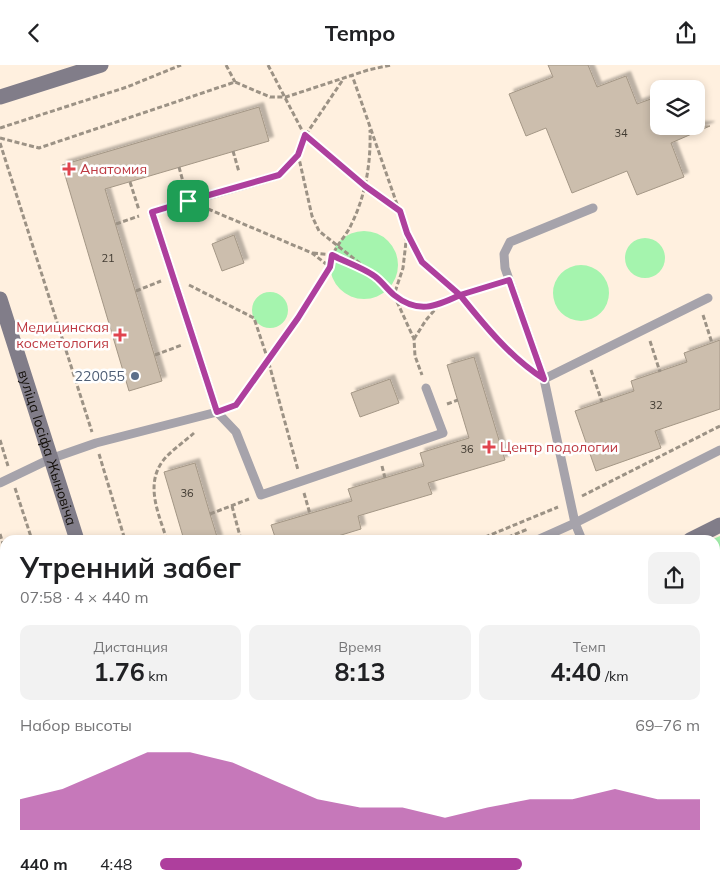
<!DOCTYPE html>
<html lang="ru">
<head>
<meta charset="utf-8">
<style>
	body { margin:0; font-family:Mulish,sans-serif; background:#f2f2f2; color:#202124; height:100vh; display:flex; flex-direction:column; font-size:19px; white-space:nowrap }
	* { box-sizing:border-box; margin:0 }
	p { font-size:16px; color:#757577 }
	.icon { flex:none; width:28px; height:28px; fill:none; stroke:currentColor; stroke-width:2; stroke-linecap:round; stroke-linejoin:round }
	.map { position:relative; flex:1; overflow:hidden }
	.side { position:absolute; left:0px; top:470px; width:720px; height:359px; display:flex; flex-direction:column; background:#fff; border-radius:15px 15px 0 0; box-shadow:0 2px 8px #0003 }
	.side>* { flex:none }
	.tools { position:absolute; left:650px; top:15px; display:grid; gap:10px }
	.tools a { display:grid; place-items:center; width:55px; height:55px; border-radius:10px; background:#fff; box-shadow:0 2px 8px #0003; font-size:25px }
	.pin { position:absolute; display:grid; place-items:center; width:42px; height:42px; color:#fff; margin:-21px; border-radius:10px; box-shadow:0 2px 8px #0006 }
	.round { display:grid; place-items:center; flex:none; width:52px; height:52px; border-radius:10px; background:#f2f2f2 }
	.summary { display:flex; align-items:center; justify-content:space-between; height:85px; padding:0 20px }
	h1 { font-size:28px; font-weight:700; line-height:38px }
	.figures { display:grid; grid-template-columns:repeat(3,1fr); gap:8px; height:85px; padding:5px 20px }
	.figures div { display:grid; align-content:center; border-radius:10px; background:#f2f2f2; text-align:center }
	.figures b { font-size:25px; font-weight:700 }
	.figures small { font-size:14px; font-weight:400 }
	.figures p { font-size:14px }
	.chart { height:140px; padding:10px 20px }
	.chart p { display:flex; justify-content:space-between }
	.chart svg { width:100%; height:90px; margin-top:5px; fill:#ae3f9d; opacity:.7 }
	ul { padding:0 20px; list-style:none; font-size:16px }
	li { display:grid; grid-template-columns:80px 60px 1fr; align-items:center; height:38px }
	li i { height:12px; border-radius:6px; background:#ae3f9d }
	header { display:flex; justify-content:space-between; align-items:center; height:65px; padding:0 20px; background:#fff; font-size:22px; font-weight:700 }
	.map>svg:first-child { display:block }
</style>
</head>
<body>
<header><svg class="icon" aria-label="back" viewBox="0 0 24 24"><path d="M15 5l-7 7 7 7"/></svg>Tempo<svg class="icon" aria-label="share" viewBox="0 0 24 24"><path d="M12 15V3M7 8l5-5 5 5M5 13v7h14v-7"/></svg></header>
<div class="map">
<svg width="720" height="828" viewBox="0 0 720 828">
	<defs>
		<filter id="shadow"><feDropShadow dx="4.5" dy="-4.5" stdDeviation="1" flood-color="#0004"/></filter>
	</defs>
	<rect width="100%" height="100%" fill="#fff0df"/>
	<path fill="#a5f4ae" d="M330 200a34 34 0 1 1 68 0a34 34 0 1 1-68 0Z
		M625 193a20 20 0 1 1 40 0a20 20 0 1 1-40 0Z
		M553 228a28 28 0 1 1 56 0a28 28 0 1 1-56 0Z
		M252 245a18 18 0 1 1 36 0a18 18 0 1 1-36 0Z
		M720 471V502L715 505V475H711Z"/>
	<path fill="#ccbead" stroke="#a49786" filter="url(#shadow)" d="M548 0H588L597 22 626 11 637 39 659 31V61H710L671 78 684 112 637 130 627 106 572 128 546 63 526 71 509 29 553 12Z
		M259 42 269 76 105 124 162 316 129 326 62 100Z
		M234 170 244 198 222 206 212 179Z
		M720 275V344L655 366 661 383 596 406 575 346 634 326 631 316 687 297 684 288Z
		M474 292 505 395 428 418 432 429 358 451 361 464 325 475H276L271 460 352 436 348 424 424 401 420 388 469 373 447 300Z
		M390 314 399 338 360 352 351 328Z
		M195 398 210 449 218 475H184L164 407Z"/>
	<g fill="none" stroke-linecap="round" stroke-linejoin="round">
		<path stroke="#9c9285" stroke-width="3" stroke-dasharray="5 2.5" stroke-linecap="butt" d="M226 0 235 17
			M268 0 305 71 298 89 288 101
			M342 16 305 71 365 121 399 146
			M0 63 127 22 181 0
			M0 73 39 83 235 17 270 32H286L368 5 391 0
			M0 78 92 367
			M233 86 239 107
			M298 89 312 151 319 166 372 208
			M179 102 185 124
			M130 117 139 145
			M208 144 312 188 330 202 298 253 236 340 231 342
			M116 159 139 151
			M407 168 422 197 460 230 494 272 523 299
			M313 188 332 190 376 212 394 230 403 203 407 168 352 10
			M330 202C333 180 344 176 352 158 366 129 371 97 370 65
			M189 220 254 253 268 295 298 405
			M136 226 161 216
			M439 240 460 230 497 219
			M703 250 712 278
			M414 274 426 255 439 240C418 244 411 242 394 230L414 274 415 291 422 310
			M650 276 660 307
			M155 290 182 280
			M591 305 602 337
			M447 339 458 335
			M0 375 8 401
			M99 389 125 475
			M382 401 385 413
			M15 423 32 475
			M304 428 310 449
			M582 431 720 361
			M232 441 241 475
			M210 449 249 434
			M0 469 5 485
			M167 475C158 447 143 416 167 391 175 383 185 376 194 368
			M478 475 558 442
			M501 475 528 464
			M0 558 5 556
			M0 597 5 599
			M715 615 720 613
			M0 620 5 609
			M0 648 5 647
			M0 671 5 668
			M0 677 5 675
			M0 689 5 703
			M0 726 5 724
			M101 824 102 828
			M407 824 409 828
			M608 824 616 828
			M145 828 150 824
			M151 828 154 824
			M222 828 224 824"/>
		<path stroke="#a6a3ab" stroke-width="9" d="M544 314 505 203 504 189 510 177 593 143
			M217 347 152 147 279 110
			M0 418 50 394 96 378 217 347 236 367 261 430 443 368 426 323
			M537 475 575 458 720 385
			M582 475 575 458 544 314 708 233
			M184 824 186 828
			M433 824 434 828
			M633 824 635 828
			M513 828 523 824"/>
		<g stroke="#817d89" stroke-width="15">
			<path d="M0 32 101 0"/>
			<path id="s1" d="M0 234 77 475"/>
			<path d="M690 475 720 460"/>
			<path d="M715 521 720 519"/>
			<path d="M0 753 5 751"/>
			<path d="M0 818 5 816"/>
		</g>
	</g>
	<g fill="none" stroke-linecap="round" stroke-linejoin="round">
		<g stroke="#fff" stroke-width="10">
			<path id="route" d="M188 136 152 147 217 347 236 340 298 253 330 202 332 190C345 197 367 204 377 213 383 218 388 225 394 230 418 249 435 242 460 230 485 261 510 292 544 314L509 215 460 230 422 197 407 168 400 146 365 121 305 70 298 90 279 110 188 136"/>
		</g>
		<use href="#route" stroke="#ae3f9d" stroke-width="6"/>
	</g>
	<g fill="#e0444e" stroke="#fff" stroke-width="2">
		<path d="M66.5 96.5h5v5h5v5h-5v5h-5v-5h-5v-5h5z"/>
		<path d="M117.5 262.5h5v5h5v5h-5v5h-5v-5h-5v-5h5z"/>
		<path d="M486.5 374.5h5v5h5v5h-5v5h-5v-5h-5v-5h5z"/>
	</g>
	<circle fill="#5c6f8a" stroke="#fff" stroke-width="2" cx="135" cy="311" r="5"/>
	<g text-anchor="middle" stroke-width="5" stroke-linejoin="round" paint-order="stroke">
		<g font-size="11" fill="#403a31">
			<text x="621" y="72">34</text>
			<text x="108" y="197">21</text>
			<text x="656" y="344">32</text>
			<text x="467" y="388">36</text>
			<text x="187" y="432">36</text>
		</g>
		<g font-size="14" fill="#be3a42" stroke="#fff" text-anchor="start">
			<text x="80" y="109">Анатомия</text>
			<text x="109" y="267" text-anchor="end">Медицинская<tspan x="109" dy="16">косметология</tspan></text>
			<text x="500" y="387">Центр подологии</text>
		</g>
		<g font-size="14" fill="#4e5e75" stroke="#fff" text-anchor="end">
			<text x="125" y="316">220055</text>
		</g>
		<g font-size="14" fill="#120e08" stroke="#fff">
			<text dy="5" stroke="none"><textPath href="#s1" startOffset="156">вуліца Іосіфа Жыновіча</textPath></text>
		</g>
	</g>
</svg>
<div class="tools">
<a><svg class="icon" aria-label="layers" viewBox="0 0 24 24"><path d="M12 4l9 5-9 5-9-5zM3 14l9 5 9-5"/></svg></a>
</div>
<div class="pin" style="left:188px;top:136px;background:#1e9e55"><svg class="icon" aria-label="arrive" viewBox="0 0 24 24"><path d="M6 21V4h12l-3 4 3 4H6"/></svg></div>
<section class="side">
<div class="summary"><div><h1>Утренний забег</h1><p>07:58 · 4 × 440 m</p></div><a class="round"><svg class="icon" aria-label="share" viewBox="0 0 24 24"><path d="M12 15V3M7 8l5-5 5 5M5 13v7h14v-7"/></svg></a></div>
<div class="figures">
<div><p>Дистанция</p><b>1.76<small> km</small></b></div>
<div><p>Время</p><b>8:13</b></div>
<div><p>Темп</p><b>4:40<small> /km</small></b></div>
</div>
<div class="chart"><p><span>Набор высоты</span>69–76 m</p>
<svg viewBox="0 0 160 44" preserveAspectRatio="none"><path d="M0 44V29L10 24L20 15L30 6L40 6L50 11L60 20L70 29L80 33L90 33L100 38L110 33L120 29L130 29L140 24L150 29L160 29V44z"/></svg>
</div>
<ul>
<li><b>440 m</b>4:48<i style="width:67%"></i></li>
</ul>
</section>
</div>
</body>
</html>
